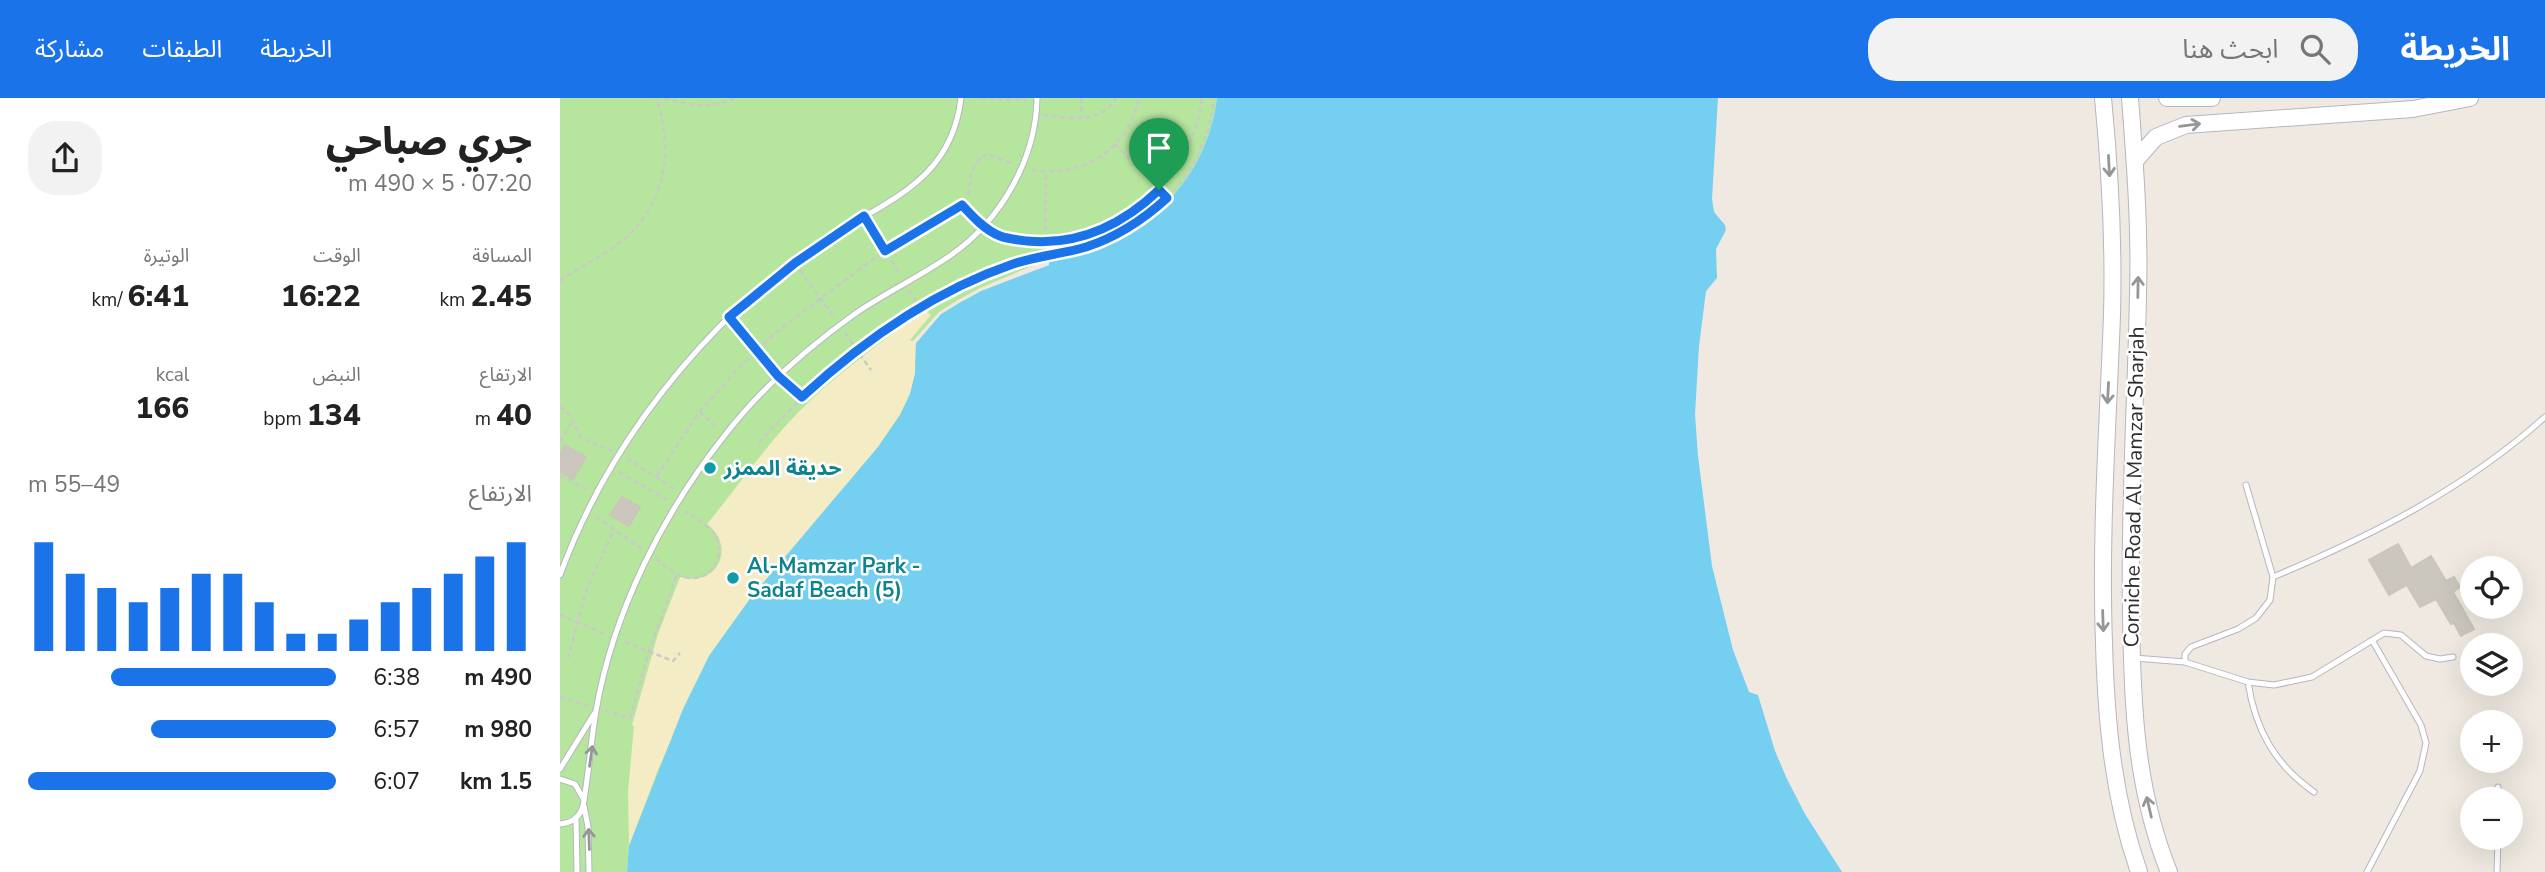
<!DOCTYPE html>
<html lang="ar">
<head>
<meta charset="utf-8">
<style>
	body { margin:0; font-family:"Nunito Sans","Noto Sans Arabic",sans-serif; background:#f2f2f2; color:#222; direction:rtl; height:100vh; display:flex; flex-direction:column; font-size:26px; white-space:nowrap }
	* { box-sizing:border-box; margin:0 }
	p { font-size:23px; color:#767676 }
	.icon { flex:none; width:38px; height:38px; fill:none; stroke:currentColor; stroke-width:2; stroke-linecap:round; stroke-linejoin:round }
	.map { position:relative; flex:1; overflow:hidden; direction:ltr }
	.sheet { display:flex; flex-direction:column; background:#fff; width:560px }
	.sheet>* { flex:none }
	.controls { position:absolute; left:1900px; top:458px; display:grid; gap:14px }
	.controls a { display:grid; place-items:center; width:63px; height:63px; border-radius:50%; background:#fff; box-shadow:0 7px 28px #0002; font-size:35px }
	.pin { position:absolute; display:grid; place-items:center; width:60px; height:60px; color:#fff; margin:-72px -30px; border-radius:50% 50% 50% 0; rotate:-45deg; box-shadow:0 0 7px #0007 }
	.pin .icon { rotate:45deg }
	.round { display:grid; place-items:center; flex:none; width:74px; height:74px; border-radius:28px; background:#f2f2f2 }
	.headline { display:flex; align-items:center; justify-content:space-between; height:119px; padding:0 28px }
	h1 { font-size:38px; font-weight:800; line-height:52px }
	.figures { display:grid; grid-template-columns:repeat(3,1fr); gap:10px; height:119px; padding:7px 28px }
	.figures div { display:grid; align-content:center }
	.figures b { font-size:30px; font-weight:800 }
	.figures small { font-size:19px; font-weight:400 }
	.figures p { font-size:19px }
	.chart { height:196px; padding:14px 28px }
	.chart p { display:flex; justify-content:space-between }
	.chart svg { width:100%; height:126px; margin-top:7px; stroke:#1a73e8; stroke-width:6 }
	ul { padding:0 28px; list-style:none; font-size:23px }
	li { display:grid; grid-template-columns:112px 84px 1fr; align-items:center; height:52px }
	li i { height:18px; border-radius:9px; background:#1a73e8 }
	header { display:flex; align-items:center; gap:42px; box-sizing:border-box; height:98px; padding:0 35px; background:#1a73e8; color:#fff }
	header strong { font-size:33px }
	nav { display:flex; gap:38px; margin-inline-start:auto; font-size:24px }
	.search { width:490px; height:63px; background:#f2f2f2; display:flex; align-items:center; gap:18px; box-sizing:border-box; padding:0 24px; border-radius:28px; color:#767676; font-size:26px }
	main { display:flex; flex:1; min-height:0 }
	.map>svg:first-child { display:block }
</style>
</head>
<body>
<header>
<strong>الخريطة</strong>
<div class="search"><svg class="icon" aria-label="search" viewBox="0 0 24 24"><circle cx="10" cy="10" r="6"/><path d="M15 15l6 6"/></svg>ابحث هنا</div>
<nav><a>الخريطة</a><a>الطبقات</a><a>مشاركة</a></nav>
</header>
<main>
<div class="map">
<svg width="1985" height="774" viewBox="0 0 1985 774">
	<rect width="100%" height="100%" fill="#efe9e1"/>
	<path fill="#b6e59e" d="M0 0H657C649 66 608 119 547 145 529 152 509 156 490 161L318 349 192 498 69 748 67 774H0Z"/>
	<path fill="#f3ecc5" d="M365 212 371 217 350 242 356 245 355 276 350 296 340 317 318 349 192 498 149 558 98 672 69 748 68 693 74 628 72 627 98 536 120 479C157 490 177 449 147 426 181 385 211 339 251 302 286 269 326 241 365 212Z"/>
	<path fill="#75cff0" d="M657 0H1158L1152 101 1154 114 1165 127 1166 132 1156 151 1157 180 1146 193 1139 248 1135 316 1138 358 1152 468 1173 552 1189 594 1198 597 1215 653 1227 681 1245 716 1282 774H67L69 748 123 611 149 558 192 498 318 349 340 317 350 296 355 276 356 245 381 216 399 205 421 193 489 167V161C509 156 529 152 547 145 607 119 649 66 657 0Z"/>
	<path fill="#efe9e1" d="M489 161V167L421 193 399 205 381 216 356 245 352 244 379 214 398 202 420 190Z"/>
	<path fill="#cbc7bf" stroke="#cbc5ba" stroke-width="2" d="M5 347 26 359 13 381 0 373V356Z
		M62 399 80 409 69 428 50 417Z
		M1838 446 1851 470 1871 458 1886 483 1894 479 1900 489 1893 494 1914 531 1901 538 1894 525 1891 526 1876 501 1860 509 1847 487 1829 497 1809 462Z"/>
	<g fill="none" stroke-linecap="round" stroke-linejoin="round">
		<g stroke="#b4b7c1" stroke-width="7">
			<path id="lane" d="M0 477C34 384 90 300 159 229 190 198 225 170 261 145 323 103 391 86 401 0
				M1713 479C1811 438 1905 391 1985 319
				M1574 560 1625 564 1688 584 1714 587 1752 579 1824 535 1841 537 1866 558 1880 561 1893 559
				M1625 564V556L1631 549 1678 531 1696 520 1710 502 1713 479 1686 387
				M1688 584C1695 631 1715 667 1754 694
				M0 671 34 616
				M0 681 15 686 24 702C23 716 14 725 0 726
				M24 702C29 672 31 642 36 613 53 514 103 415 165 337 202 289 247 250 296 215 327 194 361 178 391 157 441 122 476 61 477 0
				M1938 702V689
				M24 708 28 729 29 774
				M16 720 17 774
				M1807 774 1860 673 1866 645 1861 627 1812 542
				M1937 774 1938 740"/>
		</g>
		<g stroke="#b4b7c1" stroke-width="18">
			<path id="secondary" d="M1543 0C1550 72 1554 144 1552 217 1548 326 1540 435 1544 545 1546 622 1553 700 1579 774
				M1570 0C1575 65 1580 130 1578 196 1576 302 1569 407 1571 514 1572 603 1575 690 1609 774
				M1607 0H1652
				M1575 63 1596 39 1626 27 1853 11 1910 0"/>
		</g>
		<path stroke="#c9c9c9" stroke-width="2.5" stroke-dasharray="5 3.5" stroke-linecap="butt" d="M104 0C129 8 151 11 175 0
			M421 0 466 2
			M521 0 522 20
			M483 17C510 20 540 27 556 0
			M555 46 607 99
			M472 72C523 80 568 52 579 0
			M403 108 416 121
			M309 126 340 177
			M432 133C450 144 475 145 495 143 570 136 634 75 642 0
			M485 158 486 74
			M240 172 275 221
			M0 183C20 168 44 158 63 142 106 107 114 50 96 0
			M349 192 361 210
			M176 227 212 270
			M285 235 311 272
			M226 285 242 299
			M0 309 10 317 21 340 52 353
			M140 313 157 330
			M0 344 13 322
			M199 345C247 292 299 243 362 209 391 193 422 176 454 166 477 158 503 156 526 148 595 127 647 72 654 0
			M67 360 114 391
			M59 374 107 402
			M0 377 28 392
			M97 378 140 313 181 268 215 235 309 164 402 107 408 98 412 73 421 58 430 57 453 66
			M36 419 82 451
			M96 461C106 468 117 479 130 480 155 482 169 451 152 433 145 425 134 419 125 413
			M0 517 45 536
			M65 544 113 563 120 555
			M8 560 26 493 54 432
			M0 599 28 608
			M45 613 70 620 89 553 117 476"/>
		<use href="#lane" stroke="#fff" stroke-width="5"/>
		<use href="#secondary" stroke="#fff" stroke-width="16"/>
	</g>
	<defs><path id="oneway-shaft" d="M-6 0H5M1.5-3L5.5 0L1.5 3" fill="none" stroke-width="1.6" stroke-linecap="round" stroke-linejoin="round" transform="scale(1.75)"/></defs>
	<g stroke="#969696">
		<use href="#oneway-shaft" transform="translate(1630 27) rotate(-7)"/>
		<use href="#oneway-shaft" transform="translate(1549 68) rotate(87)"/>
		<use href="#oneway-shaft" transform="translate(1578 189) rotate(-89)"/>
		<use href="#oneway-shaft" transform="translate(1548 295) rotate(93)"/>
		<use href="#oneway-shaft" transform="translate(1543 523) rotate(88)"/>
		<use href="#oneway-shaft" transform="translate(31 658) rotate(-82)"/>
		<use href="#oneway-shaft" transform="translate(1589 709) rotate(-103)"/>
		<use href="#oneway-shaft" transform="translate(29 741) rotate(-92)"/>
	</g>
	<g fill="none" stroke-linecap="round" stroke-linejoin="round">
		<g stroke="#fff" stroke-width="14">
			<path id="route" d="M599 92 607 100C583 122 557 139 526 149 502 156 477 158 453 166 374 193 303 243 242 299L218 278 169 219 235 165 304 118 325 153 402 107C413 119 425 132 440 138 448 141 458 142 467 143 519 148 562 127 599 92Z"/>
		</g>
		<use href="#route" stroke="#1a73e8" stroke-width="9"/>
	</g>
	<g fill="#0f9aa8" stroke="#fff" stroke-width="2.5">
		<circle cx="150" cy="370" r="7"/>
		<circle cx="173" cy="480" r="7"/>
	</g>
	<g text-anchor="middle" stroke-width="5" stroke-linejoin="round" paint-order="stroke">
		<g font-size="21" font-weight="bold" fill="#0d838f" stroke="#fff" text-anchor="start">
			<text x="164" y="377">حديقة الممزر</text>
			<text x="187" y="475">Al-Mamzar Park -<tspan x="187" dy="24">Sadaf Beach (5)</tspan></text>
		</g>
		<g font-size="21" fill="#2e2e2e" stroke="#fff">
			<text transform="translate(1574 389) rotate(-89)" y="7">Corniche Road Al Mamzar Sharjah</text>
		</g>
	</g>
</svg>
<div class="controls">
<a><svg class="icon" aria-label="locate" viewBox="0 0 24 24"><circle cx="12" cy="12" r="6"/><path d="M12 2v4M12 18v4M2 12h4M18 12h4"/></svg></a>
<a><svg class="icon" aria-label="layers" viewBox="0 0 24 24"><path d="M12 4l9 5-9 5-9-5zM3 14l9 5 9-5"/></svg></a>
<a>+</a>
<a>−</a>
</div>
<div class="pin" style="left:599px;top:92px;background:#1e9e55"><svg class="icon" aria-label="arrive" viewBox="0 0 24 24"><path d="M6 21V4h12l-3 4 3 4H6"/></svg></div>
</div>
<section class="sheet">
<div class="headline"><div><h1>جري صباحي</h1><p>07:20 · 5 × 490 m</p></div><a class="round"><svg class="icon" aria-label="share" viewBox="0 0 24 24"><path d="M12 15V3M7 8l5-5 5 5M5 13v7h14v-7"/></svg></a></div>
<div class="figures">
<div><p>المسافة</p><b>2.45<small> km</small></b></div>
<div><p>الوقت</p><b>16:22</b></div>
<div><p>الوتيرة</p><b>6:41<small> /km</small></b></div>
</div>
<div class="figures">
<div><p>الارتفاع</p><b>40<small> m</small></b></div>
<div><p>النبض</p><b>134<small> bpm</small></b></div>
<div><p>kcal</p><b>166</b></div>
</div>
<div class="chart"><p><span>الارتفاع</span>49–55 m</p>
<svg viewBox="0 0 160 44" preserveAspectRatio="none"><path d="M5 44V6M15 44V17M25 44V22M35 44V27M45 44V22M55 44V17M65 44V17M75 44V27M85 44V38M95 44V38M105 44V33M115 44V27M125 44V22M135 44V17M145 44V11M155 44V6"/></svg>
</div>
<ul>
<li><b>490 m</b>6:38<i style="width:73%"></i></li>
<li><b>980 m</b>6:57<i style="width:60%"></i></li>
<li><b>1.5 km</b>6:07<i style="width:100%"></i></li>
</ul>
</section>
</main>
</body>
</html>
